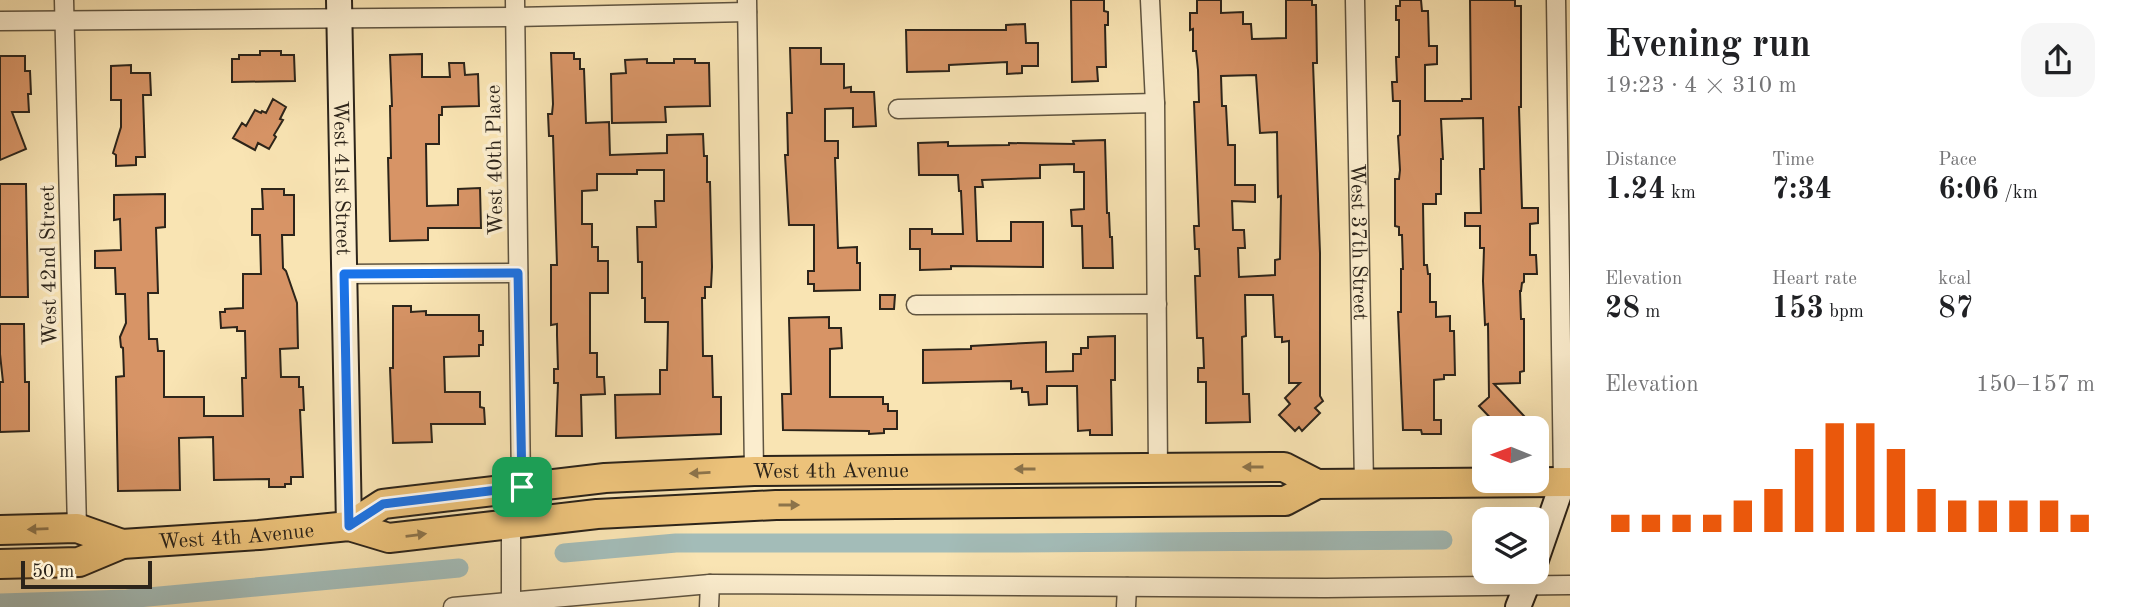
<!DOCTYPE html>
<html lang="en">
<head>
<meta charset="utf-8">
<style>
	body { margin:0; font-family:"Old Standard TT",serif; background:#f6f6f6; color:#202124; height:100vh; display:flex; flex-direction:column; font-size:26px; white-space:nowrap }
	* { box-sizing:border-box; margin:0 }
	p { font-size:23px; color:#757577 }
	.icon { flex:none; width:38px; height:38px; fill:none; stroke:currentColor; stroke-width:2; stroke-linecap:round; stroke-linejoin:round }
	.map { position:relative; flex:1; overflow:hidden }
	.sheet { display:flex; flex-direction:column; background:#fff; width:560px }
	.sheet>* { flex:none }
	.needle { width:46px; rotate:271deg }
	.fabs { position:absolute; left:1472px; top:416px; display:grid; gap:14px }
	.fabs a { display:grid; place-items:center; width:77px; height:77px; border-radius:14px; background:#fff; box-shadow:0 7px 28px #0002; font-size:35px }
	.scale { position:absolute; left:21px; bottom:18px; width:131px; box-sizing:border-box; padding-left:7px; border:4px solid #2c241a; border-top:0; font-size:19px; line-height:24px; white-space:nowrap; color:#2c241a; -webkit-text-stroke:5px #fbedce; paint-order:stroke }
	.pin { position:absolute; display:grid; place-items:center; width:60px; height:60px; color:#fff; margin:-30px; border-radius:14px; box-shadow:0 4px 10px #0006 }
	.round { display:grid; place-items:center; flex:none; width:74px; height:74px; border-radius:21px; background:#f6f6f6 }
	.summary { display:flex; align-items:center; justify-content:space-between; height:119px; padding:0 35px }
	h1 { font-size:38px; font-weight:800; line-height:52px }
	.figures { display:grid; grid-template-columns:repeat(3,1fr); gap:10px; height:119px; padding:7px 35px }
	.figures div { display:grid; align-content:center }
	.figures b { font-size:30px; font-weight:800 }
	.figures small { font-size:19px; font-weight:400 }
	.figures p { font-size:19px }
	.chart { height:196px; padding:14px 35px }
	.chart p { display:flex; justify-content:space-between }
	.chart svg { width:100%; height:126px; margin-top:7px; stroke:#ea580c; stroke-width:6 }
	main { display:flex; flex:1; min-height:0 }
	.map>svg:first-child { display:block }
</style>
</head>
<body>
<main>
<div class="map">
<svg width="1570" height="607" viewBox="0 0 1570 607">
	<rect width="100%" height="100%" fill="#f9e4b3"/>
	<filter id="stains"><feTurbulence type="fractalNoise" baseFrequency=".00286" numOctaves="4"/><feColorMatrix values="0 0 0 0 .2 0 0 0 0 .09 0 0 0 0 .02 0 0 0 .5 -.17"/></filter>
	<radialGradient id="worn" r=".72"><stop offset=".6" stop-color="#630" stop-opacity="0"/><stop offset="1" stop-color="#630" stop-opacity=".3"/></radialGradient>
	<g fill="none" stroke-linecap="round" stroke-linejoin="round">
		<path stroke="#a3bcb8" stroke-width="19" d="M564 553 676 543H1001L1443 540
			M0 603 127 599 459 568"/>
	</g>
	<path fill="#d79466" stroke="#2c241a" stroke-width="2" fill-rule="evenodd" d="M1071 0H1104V11L1108 12V25H1105L1106 67H1097L1098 81 1072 82Z
		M1197 0H1221V13L1243 12V24H1251L1252 39 1286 38V0H1312V5H1316L1317 63H1313L1320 253V396L1323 401 1315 408 1320 413 1302 431 1299 427 1295 431 1279 415 1290 404 1285 398 1300 383H1289V341L1282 342V337H1275L1273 295H1245L1246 336 1242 337 1243 394H1249L1250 422 1206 423V382H1198V368H1204L1203 338H1197L1195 276H1200L1199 249H1195L1194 226H1199L1194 102H1199L1198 70 1196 51H1193V29L1190 30V13H1197ZM1256 75 1260 133 1277 132 1278 197 1281 196 1280 259 1275 260V275L1239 277 1238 248H1245L1244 230H1233L1232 201 1255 202V185H1235V145H1228L1226 106H1222L1221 76Z
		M1400 0H1421L1422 11H1428L1429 46H1437V64L1425 65V101H1462V99H1471L1470 0H1515V6H1521V107H1519L1522 208H1538V223L1530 224V255H1536L1537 274H1524V282L1522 283 1521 291H1520L1521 319H1524V371L1520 372V383L1494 384 1524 416 1510 429H1501L1479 406 1489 397 1488 324 1485 325 1483 281 1484 248H1480V226H1465V213H1481L1480 169H1484L1483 118 1441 119 1443 159H1441V194H1436V204H1423L1424 265H1427L1428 274H1430V302H1436V317L1450 316V331H1454L1455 375H1444V379L1434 380V420H1441V434H1422L1421 430H1403L1398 312H1401V269H1403L1402 235H1399V227L1395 226V179H1399L1400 170 1398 136 1400 135V101H1393L1392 82H1397L1396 57H1399V20H1396V6H1400Z
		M1025 24 1026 43H1038V66H1022V73L1007 74V62L949 65V71L907 72 906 30H1006V25Z
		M790 48H821V64H844V88L851 87V92H874L876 126 853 127V108L825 109V141H838V158H835L838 248 857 247V263H860V290L814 291V284H808V271H814V225H789L785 155H788L787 113H792Z
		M260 51H281V55H294L295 81 232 82V59H239V55H260Z
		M551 53H574V59H580V69H584L586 123 609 122 610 155 667 153V135L703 134 704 156H707V182H710L712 267 711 287H705V298H702L703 356H712L713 397H721V434L616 438 615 395 660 394V370H667L668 322H645V298H642V262H638L637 227H656L655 201H664V170H637V174H597V190L582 191V224H592V247H598V261H608V293H590V353H597V377H604L605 394 581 395 582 436H556L558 383H554V369H558L557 335V324L551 325V265H557L553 136H549L548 114H552L553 104Z
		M422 54V77H450L449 63H464L465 75 478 74 479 106 442 107V115H439V144H426L427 206 458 205V189L480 188 481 228H428V240L390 241 388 158H391L390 106H392L390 55Z
		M0 56H25V71H30L31 94H28L29 112H12L26 149 0 160Z
		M647 59V63H674V59H695V63H709L710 106 665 107 666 122 612 123 611 74 626 73 625 60Z
		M131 65V73H150L151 95H143L145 157H136V165L116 166V155L113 153 121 127V100H111V66Z
		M273 99 286 107 280 119 283 120 274 135 276 137 269 149 258 143 255 150 233 138 242 123 246 126 255 110 261 113 262 111 266 113Z
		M1105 140 1107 213H1109L1110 237H1112L1113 268H1083L1082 226H1072L1071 210 1084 209V172H1074V164L1040 165V178L982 180 983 187H975L977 241H1011V222H1043V267L951 266V269L920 270V249H910V229H932V234H963L961 191H959L958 175H919L918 143 948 142V146L1009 145V143L1074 144 1073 141Z
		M0 184H26L28 297H0Z
		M262 189H284V195H294V235H282L283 268 286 271 297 303 298 348 280 349 281 377H299V387H303L304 410H300L303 477H291V484H285V487H269V479L214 480 213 437 179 438 180 490 118 491 116 377 124 376 123 348 121 347 120 337 126 323 125 294H116L115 268H95V251L121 250 120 219 114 220V195L165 194V227L156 228 158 293H148L149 339H157L158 351H164V397H204V416H243L242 378H246L245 331H237V327L221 328 220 312H225V309L243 308V274H261L260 235H252V209H263Z
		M880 295H895L894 309H880Z
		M393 306H411V312L426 311V315H479V331H483V345H479V356L444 357 445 392H480V407L484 408 485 424H431L432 442 393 443 390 368H393Z
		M829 317V328H841L842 348 830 349V397H883V404H888V411H897V429H884V433L869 434V431L783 430 782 394H791L789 318Z
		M0 324H24L25 382H29V431L0 432V382H3L0 354Z
		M1115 336V380H1111L1112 435H1090V430L1078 431 1077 386H1047V404L1029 405 1028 392H1022V388L1011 389V381L923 383V350L971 349V346L1046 342V372L1073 371V354H1081V348H1088V337Z"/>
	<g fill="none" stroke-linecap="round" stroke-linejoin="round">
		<g stroke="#5f5440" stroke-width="21">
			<g id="street">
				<path d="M64 0 77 528"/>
				<path d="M515 0 521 487"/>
				<path d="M747 0 754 471"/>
				<path d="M1150 0 1155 103 1158 468"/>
				<path id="s1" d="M1355 0 1364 484"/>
				<path d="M1556 0 1563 482"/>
				<path d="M0 21 515 17 747 12"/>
				<path d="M898 109 1155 103"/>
				<path d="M344 274 518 273"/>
				<path d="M916 305 1157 304"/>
				<path d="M453 607 710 584 1326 588 1570 585"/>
				<path d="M511 607V523"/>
				<path d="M709 607 710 584"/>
				<path d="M1126 607 1127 587"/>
			</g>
		</g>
		<g stroke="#2c241a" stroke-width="28">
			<g id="secondary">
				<path id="s2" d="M339 0 349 526"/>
				<path d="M1536 560 1563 482"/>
				<path d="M1518 607 1532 572"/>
			</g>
		</g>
		<g stroke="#2c241a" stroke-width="32">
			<g id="primary">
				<path id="s3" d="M349 526 383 504 391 503 605 478 754 471 1284 467 1317 484 1570 482"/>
				<path d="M0 530 77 528 122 544"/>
				<path id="s4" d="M0 564 79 562 122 544 259 535 349 526 389 538 597 514 776 505 1285 501 1317 484"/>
			</g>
		</g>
		<use href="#street" stroke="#fbedce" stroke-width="18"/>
		<use href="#secondary" stroke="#fbedce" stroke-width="24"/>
		<use href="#primary" stroke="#ecc27a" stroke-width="28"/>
	</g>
	<defs><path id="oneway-solid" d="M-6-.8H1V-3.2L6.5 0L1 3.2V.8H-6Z" transform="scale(1.75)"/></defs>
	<g fill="#8c734a">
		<use href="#oneway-solid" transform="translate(1253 467) rotate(180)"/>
		<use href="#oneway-solid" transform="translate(1025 469) rotate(180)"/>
		<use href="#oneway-solid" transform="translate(700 473) rotate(177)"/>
		<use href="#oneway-solid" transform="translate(789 505)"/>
		<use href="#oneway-solid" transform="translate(38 529) rotate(178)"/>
		<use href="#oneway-solid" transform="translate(416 535) rotate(-7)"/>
	</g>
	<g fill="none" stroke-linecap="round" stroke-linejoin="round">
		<g stroke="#fff" stroke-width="14">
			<path id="route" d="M518 273 522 487 383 504 349 526 344 274Z"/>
		</g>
		<use href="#route" stroke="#1a73e8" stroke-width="9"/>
	</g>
	<g text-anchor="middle" stroke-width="7" stroke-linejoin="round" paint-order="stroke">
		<g font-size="21" fill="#2c241a" stroke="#fbedce">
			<text transform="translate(494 160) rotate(-91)" y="7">West 40th Place</text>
			<text dy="7" stroke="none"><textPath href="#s2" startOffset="178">West 41st Street</textPath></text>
			<text dy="7" stroke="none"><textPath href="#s1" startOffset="242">West 37th Street</textPath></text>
			<text transform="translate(48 265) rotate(-91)" y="7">West 42nd Street</text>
			<text dy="7" stroke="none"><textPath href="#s3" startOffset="490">West 4th Avenue</textPath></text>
			<text dy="7" stroke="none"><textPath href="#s4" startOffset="240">West 4th Avenue</textPath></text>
		</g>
	</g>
	<rect width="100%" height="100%" filter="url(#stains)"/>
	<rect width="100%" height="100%" fill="url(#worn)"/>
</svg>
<div class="fabs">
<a><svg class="needle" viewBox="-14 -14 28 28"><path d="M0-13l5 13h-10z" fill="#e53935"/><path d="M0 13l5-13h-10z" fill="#757577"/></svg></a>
<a><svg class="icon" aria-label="layers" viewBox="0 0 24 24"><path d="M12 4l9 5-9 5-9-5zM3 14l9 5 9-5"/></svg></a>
</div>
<div class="scale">50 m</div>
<div class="pin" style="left:522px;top:487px;background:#1e9e55"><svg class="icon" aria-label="arrive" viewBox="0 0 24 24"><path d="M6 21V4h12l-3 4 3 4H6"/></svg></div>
</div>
<section class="sheet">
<div class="summary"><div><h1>Evening run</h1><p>19:23 · 4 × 310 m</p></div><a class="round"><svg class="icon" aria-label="share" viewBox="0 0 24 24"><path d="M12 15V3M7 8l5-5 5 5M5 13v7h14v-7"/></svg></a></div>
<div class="figures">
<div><p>Distance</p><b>1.24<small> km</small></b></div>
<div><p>Time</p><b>7:34</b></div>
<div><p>Pace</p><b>6:06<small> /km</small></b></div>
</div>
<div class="figures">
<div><p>Elevation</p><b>28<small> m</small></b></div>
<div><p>Heart rate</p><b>153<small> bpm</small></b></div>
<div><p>kcal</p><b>87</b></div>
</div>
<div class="chart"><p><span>Elevation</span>150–157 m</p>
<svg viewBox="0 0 160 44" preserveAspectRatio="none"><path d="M5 44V38M15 44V38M25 44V38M35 44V38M45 44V33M55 44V29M65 44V15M75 44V6M85 44V6M95 44V15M105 44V29M115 44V33M125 44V33M135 44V33M145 44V33M155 44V38"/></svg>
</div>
</section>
</main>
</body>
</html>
